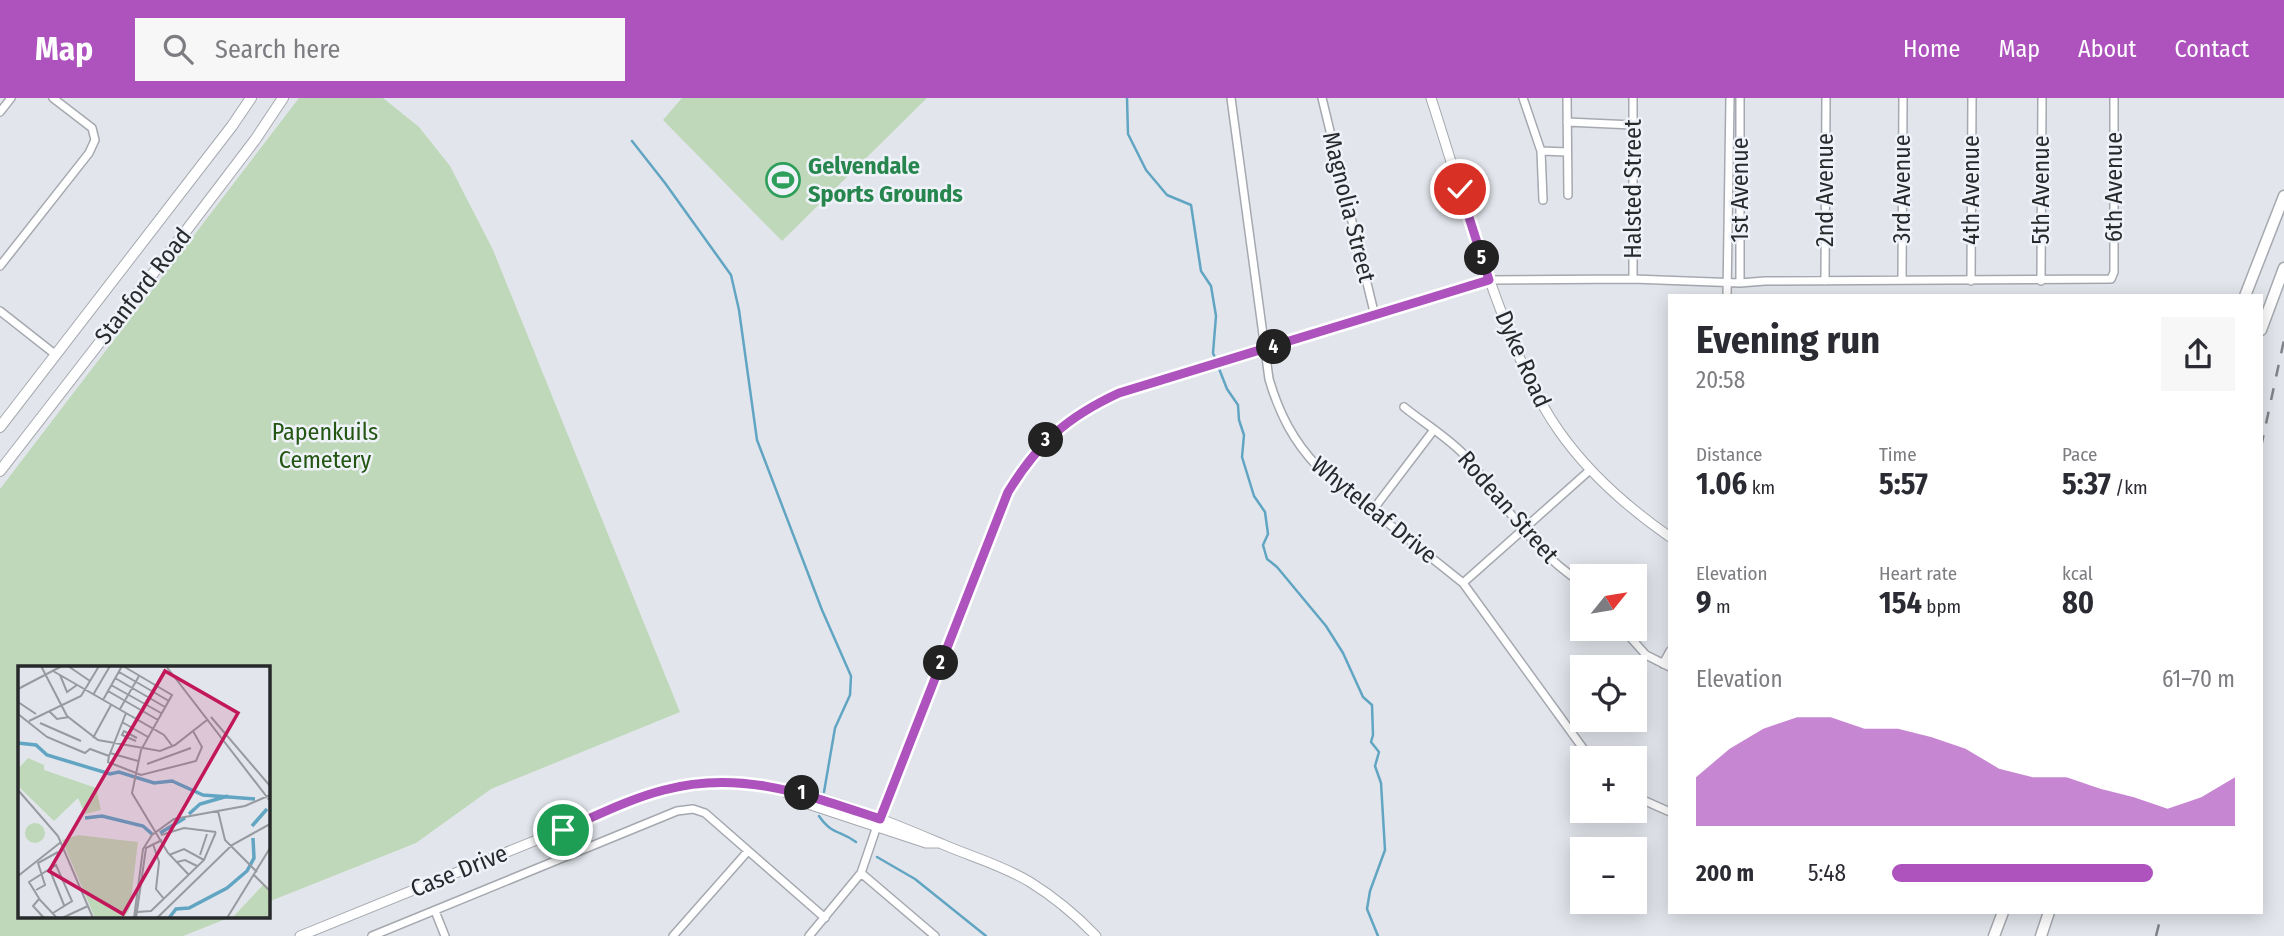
<!DOCTYPE html>
<html lang="en">
<head>
<meta charset="utf-8">
<style>
	body { margin:0; font-family:"Fira Sans Condensed",sans-serif; background:#f7f7f7; color:#2b2b33; height:100vh; display:flex; flex-direction:column; font-size:26px; white-space:nowrap }
	* { box-sizing:border-box; margin:0 }
	p { font-size:23px; color:#7c7c81 }
	.icon { flex:none; width:38px; height:38px; fill:none; stroke:currentColor; stroke-width:2; stroke-linecap:round; stroke-linejoin:round }
	.map { position:relative; flex:1; overflow:hidden }
	.side { position:absolute; left:1668px; top:196px; width:595px; height:620px; display:flex; flex-direction:column; background:#fff; border-radius:0px; box-shadow:0 4px 18px #0003 }
	.side>* { flex:none }
	.needle { width:46px; rotate:60deg }
	.controls { position:absolute; left:1570px; top:466px; display:grid; gap:14px }
	.controls a { display:grid; place-items:center; width:77px; height:77px; border-radius:0px; background:#fff; box-shadow:0 4px 18px #0003; font-size:35px }
	.pin { position:absolute; display:grid; place-items:center; width:60px; height:60px; color:#fff; margin:-30px; border:4px solid #fff; border-radius:50%; box-shadow:0 2px 7px #0007 }
	.km { position:absolute; width:35px; height:35px; margin:-18px; border-radius:50%; background:#222; color:#fff; font-size:19px; line-height:35px; text-align:center }
	.round { display:grid; place-items:center; flex:none; width:74px; height:74px; border-radius:0px; background:#f7f7f7 }
	.head { display:flex; align-items:center; justify-content:space-between; height:119px; padding:0 28px }
	h1 { font-size:38px; font-weight:700; line-height:52px }
	.metrics { display:grid; grid-template-columns:repeat(3,1fr); gap:10px; height:119px; padding:7px 28px }
	.metrics div { display:grid; align-content:center }
	.metrics b { font-size:30px; font-weight:700 }
	.metrics small { font-size:19px; font-weight:400 }
	.metrics p { font-size:19px }
	.chart { height:196px; padding:14px 28px }
	.chart p { display:flex; justify-content:space-between }
	.chart svg { width:100%; height:126px; margin-top:7px; fill:#ae53be; opacity:.7 }
	ul { padding:0 28px; list-style:none; font-size:23px }
	li { display:grid; grid-template-columns:112px 84px 1fr; align-items:center; height:52px }
	li i { height:18px; border-radius:9px; background:#ae53be }
	header { display:flex; align-items:center; gap:42px; box-sizing:border-box; height:98px; padding:0 35px; background:#ae53be; color:#fff }
	header strong { font-size:33px }
	nav { display:flex; gap:38px; margin-inline-start:auto; font-size:24px }
	.search { width:490px; height:63px; background:#f7f7f7; display:flex; align-items:center; gap:18px; box-sizing:border-box; padding:0 24px; border-radius:0px; color:#7c7c81; font-size:26px }
	.map>svg:first-child { display:block }
</style>
</head>
<body>
<header>
<strong>Map</strong>
<div class="search"><svg class="icon" aria-label="search" viewBox="0 0 24 24"><circle cx="10" cy="10" r="6"/><path d="M15 15l6 6"/></svg>Search here</div>
<nav><a>Home</a><a>Map</a><a>About</a><a>Contact</a></nav>
</header>
<div class="map">
<svg width="2284" height="838" viewBox="0 0 2284 838">
	<rect width="100%" height="100%" fill="#e2e6ec"/>
	<path fill="#bfd8b9" d="M299 0H383L419 29 450 68 493 152 680 614 491 691 416 745 268 804V570H19V819H231L183 838H0V391Z
		M682 0H927L782 143 663 22Z"/>
	<g fill="none" stroke-linecap="round" stroke-linejoin="round">
		<path stroke="#61a5c3" stroke-width="2.5" d="M1127 0 1128 36 1146 72 1167 97 1191 107 1201 173 1211 188 1216 218 1213 255 1216 262
			M632 43 665 85 731 177 739 212 757 342 822 512 851 578 850 597 835 630 824 694
			M1218 268 1227 291 1238 307 1239 322 1244 337 1242 359 1254 398 1265 414 1268 436 1263 447 1267 461 1277 469 1326 528 1343 555 1363 599 1372 607 1373 637 1371 644 1379 654 1375 668 1381 685 1385 752 1370 793 1367 811 1378 838
			M819 718C832 737 840 732 856 744
			M877 759 915 781 986 838"/>
		<g stroke="#a5a9af" stroke-width="10">
			<path id="minor" d="M1231 0 1269 281C1279 315 1293 343 1318 369L1463 485 1590 660
				M1322 0 1375 218
				M1523 0 1541 53 1543 102
				M1567 0 1568 97
				M0 14 11 0
				M1567 24 1633 27
				M1541 53 1567 54
				M0 168 89 55 95 42 92 30 53 0
				M1633 181V0
				M1489 182 1633 181 1740 185 1765 183 2111 181 2114 174V0
				M1902 182 1903 0
				M1825 183 1826 0
				M1971 183 1972 0
				M2041 183 2042 0
				M1740 185V0
				M1727 198 1730 0
				M0 213 56 257
				M1404 309C1421 323 1453 343 1466 359 1501 401 1535 456 1582 485
				M1372 413 1433 333
				M1463 485 1590 372
				M1622 530 1646 557 1670 569
				M1663 566 1670 553
				M1634 698 1670 714
				M861 775 935 838
				M435 813 445 838
				M372 838 677 713 693 711 705 715 825 820
				M673 838 748 753
				M809 838 861 775 877 728"/>
		</g>
		<g stroke="#a5a9af" stroke-width="11">
			<path id="tertiary" d="M1431 0C1454 71 1474 143 1501 213 1517 255 1533 296 1559 333 1589 376 1627 409 1670 439
				M783 693 802 704 926 745H938
				M877 728 1008 394C1040 343 1065 321 1119 295L1489 182
				M300 838 650 696C678 688 706 682 734 684 805 688 878 719 942 746 972 759 1002 767 1030 784 1054 799 1076 817 1096 838"/>
		</g>
		<g stroke="#a5a9af" stroke-width="12">
			<path id="secondary" d="M0 329 232 28 251 0
				M0 373 179 142 255 42 283 0"/>
		</g>
		<g stroke="#a5a9af" stroke-width="13">
			<path id="primary" d="M2245 198 2284 98
				M2261 232 2284 170
				M1994 838 2003 814
				M2041 838 2049 814"/>
		</g>
		<use href="#minor" stroke="#fff" stroke-width="7"/>
		<use href="#tertiary" stroke="#fff" stroke-width="9"/>
		<use href="#secondary" stroke="#fff" stroke-width="10"/>
		<use href="#primary" stroke="#fff" stroke-width="10"/>
		<path stroke="#808387" stroke-width="2.5" stroke-dasharray="12 12" stroke-linecap="butt" d="M2261 349 2284 242
			M2156 838 2162 814"/>
	</g>
	<g fill="none" stroke-linecap="round" stroke-linejoin="round">
		<g stroke="#fff" stroke-width="14">
			<path id="route" d="M563 732C596 718 629 701 664 692 741 671 807 697 880 721L1008 394C1038 345 1067 319 1119 295L1489 182 1460 91"/>
		</g>
		<use href="#route" stroke="#ae53be" stroke-width="9"/>
	</g>
	<defs>
		<g id="stadium-ring" transform="scale(1.75)"><circle r="9.5" fill="#eff3f9" stroke="#2e9e5b" stroke-width="1.5"/><path d="M0-5a6.5 5 0 1 0 0 10a6.5 5 0 1 0 0-10ZM-3.5-1.8h7v3.6h-7Z" fill="#2e9e5b"/></g>
	</defs>
	<g fill-rule="evenodd">
		<use href="#stadium-ring" x="783" y="82"/>
	</g>
	<g text-anchor="middle" stroke-width="5" stroke-linejoin="round" paint-order="stroke">
		<g font-size="24" font-weight="bold" fill="#27864d" stroke="#eff3f9" text-anchor="start">
			<text x="808" y="76">Gelvendale<tspan x="808" dy="28">Sports Grounds</tspan></text>
		</g>
		<g font-size="24" fill="#27292b" stroke="#eff3f9">
			<text transform="translate(2114 89) rotate(-90)" y="8">6th Avenue</text>
			<text transform="translate(1633 91) rotate(-90)" y="8">Halsted Street</text>
			<text transform="translate(1902 91) rotate(-90)" y="8">3rd Avenue</text>
			<text transform="translate(1740 92) rotate(-90)" y="8">1st Avenue</text>
			<text transform="translate(1825 92) rotate(-90)" y="8">2nd Avenue</text>
			<text transform="translate(1971 92) rotate(-90)" y="8">4th Avenue</text>
			<text transform="translate(2041 92) rotate(-90)" y="8">5th Avenue</text>
			<text transform="translate(1349 109) rotate(76)" y="8">Magnolia Street</text>
			<text transform="translate(143 188) rotate(-52)" y="8">Stanford Road</text>
			<text transform="translate(1523 261) rotate(66)" y="8">Dyke Road</text>
			<text transform="translate(1508 409) rotate(49)" y="8">Rodean Street</text>
			<text transform="translate(1374 412) rotate(39)" y="8">Whyteleaf Drive</text>
			<text transform="translate(459 773) rotate(-22)" y="8">Case Drive</text>
		</g>
		<g font-size="24" fill="#235613" stroke="#eff3f9">
			<text x="325" y="342">Papenkuils<tspan x="325" dy="28">Cemetery</tspan></text>
		</g>
	</g>
	<g transform="translate(18 568)">
		<rect width="252" height="252" fill="#e2e6ec"/>
		<path d="M10 92 26 99V104L78 122 83 144 67 148 60 132 36 155 0 120V103ZM7 167a10 10 0 1 1 20 0a10 10 0 1 1-20 0ZM60 169 120 176 112 242 106 252H77L44 174ZM245 219 252 226V252H214Z" fill="#bfd8b9"/>
		<path fill="none" stroke="#61a5c3" stroke-width="3.5" d="M0 77 18 79 29 89 92 108 101 106 136 117 154 115 185 129 237 133M171 148 182 138 210 130M67 152 84 150 125 160 134 168M234 160 249 143M142 167 167 152M151 252 158 243 171 242 209 222 229 205 236 192 235 172"/>
		<path fill="none" stroke="#979a9f" stroke-width="2" d="M23 0 49 50 80 74 142 85 157 79 189 54M50 0 72 15M105 0 154 29 123 84 114 127 150 187 171 209M148 0 252 135M35 5 146 69 155 81M101 6 151 35M42 9 49 26 59 19M97 12 147 41M93 19 143 47M0 23 44 0M90 25 140 54M75 29 92 0M85 34 104 0M0 36 18 48M102 43 121 10M31 45 39 53 51 51M0 48 29 71 67 87 72 83 91 90 90 96 123 109 178 95 184 81 175 65M193 51 252 120M118 53 138 19M11 55 63 30 81 0M104 56 130 71M22 57 63 75M75 72 93 39M118 75 104 69 106 65 119 72M92 87 120 95M91 90 108 47M129 98 173 82M0 124 40 170 75 252M200 145 207 174 239 206M143 169 166 162 198 166M135 178 141 196 138 223 146 233M151 189 166 183 186 194M182 189 189 168M159 196 167 194 179 200M31 202 46 239M236 209 252 225M0 210 43 176M18 224 27 219 20 197 40 186M21 233 15 240 26 252M119 246 133 245 186 194 198 166M35 247 54 235 38 199 11 216 22 234 39 252M44 252 70 240M116 252 125 183 134 169 156 153 227 140 252 129M118 252 128 182 144 174M139 252 214 179 252 158M209 252 252 182"/>
		<path fill="#c2185b" fill-opacity="0.15" stroke="#c2185b" stroke-width="3.5" d="M147 5 220 47 105 248 31 205Z"/>
		<rect width="252" height="252" fill="none" stroke="#27292b" stroke-width="3.5"/>
	</g>
</svg>
<div class="controls">
<a><svg class="needle" viewBox="-14 -14 28 28"><path d="M0-13l5 13h-10z" fill="#e53935"/><path d="M0 13l5-13h-10z" fill="#7c7c81"/></svg></a>
<a><svg class="icon" aria-label="locate" viewBox="0 0 24 24"><circle cx="12" cy="12" r="6"/><path d="M12 2v4M12 18v4M2 12h4M18 12h4"/></svg></a>
<a>+</a>
<a>−</a>
</div>
<div class="pin" style="left:563px;top:732px;background:#1e9e55"><svg class="icon" aria-label="arrive" viewBox="0 0 24 24"><path d="M6 21V4h12l-3 4 3 4H6"/></svg></div>
<div class="pin" style="left:1460px;top:91px;background:#d93025"><svg class="icon" aria-label="check" viewBox="0 0 24 24"><path d="M5 12l5 5 9-10"/></svg></div>
<b class="km" style="left:802px;top:695px">1</b>
<b class="km" style="left:941px;top:565px">2</b>
<b class="km" style="left:1046px;top:342px">3</b>
<b class="km" style="left:1274px;top:249px">4</b>
<b class="km" style="left:1482px;top:160px">5</b>
<section class="side">
<div class="head"><div><h1>Evening run</h1><p>20:58</p></div><a class="round"><svg class="icon" aria-label="share" viewBox="0 0 24 24"><path d="M12 15V3M7 8l5-5 5 5M5 13v7h14v-7"/></svg></a></div>
<div class="metrics">
<div><p>Distance</p><b>1.06<small> km</small></b></div>
<div><p>Time</p><b>5:57</b></div>
<div><p>Pace</p><b>5:37<small> /km</small></b></div>
</div>
<div class="metrics">
<div><p>Elevation</p><b>9<small> m</small></b></div>
<div><p>Heart rate</p><b>154<small> bpm</small></b></div>
<div><p>kcal</p><b>80</b></div>
</div>
<div class="chart"><p><span>Elevation</span>61–70 m</p>
<svg viewBox="0 0 160 44" preserveAspectRatio="none"><path d="M0 44V27L10 17L20 10L30 6L40 6L50 10L60 10L70 13L80 17L90 24L100 27L110 27L120 31L130 34L140 38L150 34L160 27V44z"/></svg>
</div>
<ul>
<li><b>200 m</b>5:48<i style="width:76%"></i></li>
</ul>
</section>
</div>
</body>
</html>
